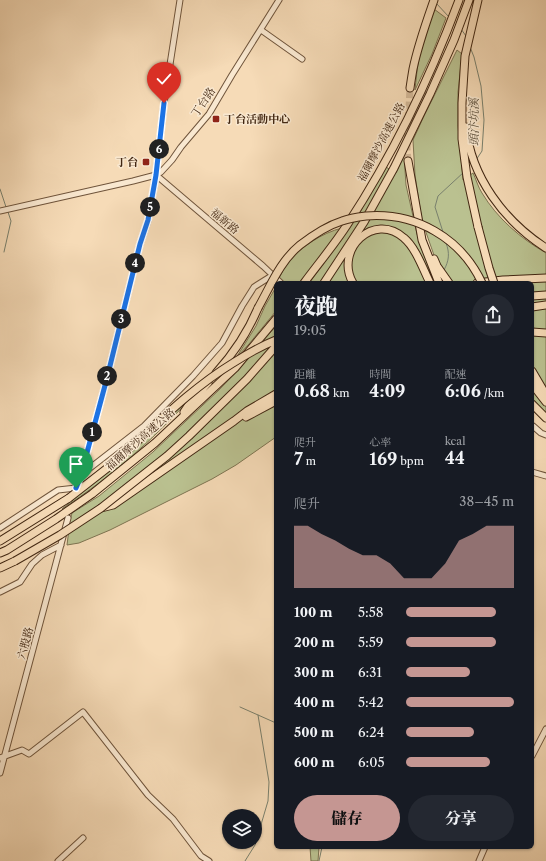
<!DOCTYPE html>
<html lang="zh-TW">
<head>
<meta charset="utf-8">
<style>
	body { margin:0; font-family:"Libre Caslon Text","Noto Serif TC",serif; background:#242831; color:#f1f3f6; height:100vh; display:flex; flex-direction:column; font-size:15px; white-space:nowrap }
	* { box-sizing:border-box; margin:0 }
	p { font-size:13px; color:#9ea1a6 }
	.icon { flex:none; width:22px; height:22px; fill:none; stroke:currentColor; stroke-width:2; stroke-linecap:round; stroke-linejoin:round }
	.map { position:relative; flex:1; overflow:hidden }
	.panel { position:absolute; left:274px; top:281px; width:260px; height:568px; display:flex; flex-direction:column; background:#171b24; border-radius:6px; box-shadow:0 1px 3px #0004 }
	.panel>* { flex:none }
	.buttons { position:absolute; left:222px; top:809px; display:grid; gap:8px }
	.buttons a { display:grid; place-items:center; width:40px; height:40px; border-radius:50%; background:#171b24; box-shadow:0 1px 3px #0004; font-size:20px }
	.pin { position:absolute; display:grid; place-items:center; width:34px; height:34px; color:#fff; margin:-41px -17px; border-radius:50% 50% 50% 0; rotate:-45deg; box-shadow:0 0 4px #0007 }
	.pin .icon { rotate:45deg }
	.km { position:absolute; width:20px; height:20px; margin:-10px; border-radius:50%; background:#222; color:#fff; font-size:11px; line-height:20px; text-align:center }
	.round { display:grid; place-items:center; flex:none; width:42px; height:42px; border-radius:21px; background:#242831 }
	.headline { display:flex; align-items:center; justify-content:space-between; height:68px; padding:0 20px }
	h1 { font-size:22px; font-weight:800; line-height:30px }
	.metrics { display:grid; grid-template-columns:repeat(3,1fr); gap:6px; height:68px; padding:4px 20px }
	.metrics div { display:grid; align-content:center }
	.metrics b { font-size:17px; font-weight:800 }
	.metrics small { font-size:11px; font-weight:400 }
	.metrics p { font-size:11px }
	.chart { height:112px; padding:8px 20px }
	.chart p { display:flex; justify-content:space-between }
	.chart svg { width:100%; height:72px; margin-top:4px; fill:#c59692; opacity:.7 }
	.button { display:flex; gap:8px; margin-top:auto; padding:8px 20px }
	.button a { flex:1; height:46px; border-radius:24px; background:#c59692; color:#111; font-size:16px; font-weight:800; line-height:46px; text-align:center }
	.button a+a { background:#242831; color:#f1f3f6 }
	ul { padding:0 20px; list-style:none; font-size:13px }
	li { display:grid; grid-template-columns:64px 48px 1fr; align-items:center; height:30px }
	li i { height:10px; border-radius:5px; background:#c59692 }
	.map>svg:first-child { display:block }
</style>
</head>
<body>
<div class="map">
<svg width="546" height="861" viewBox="0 0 546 861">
	<rect width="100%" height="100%" fill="#f6dbb7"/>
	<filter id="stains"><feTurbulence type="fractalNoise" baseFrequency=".005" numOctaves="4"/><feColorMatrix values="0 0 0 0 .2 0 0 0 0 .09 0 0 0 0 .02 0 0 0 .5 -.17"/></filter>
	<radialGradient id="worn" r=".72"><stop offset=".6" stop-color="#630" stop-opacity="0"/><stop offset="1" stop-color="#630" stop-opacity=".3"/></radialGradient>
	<path fill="#bac190" stroke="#7e7451" d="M434 9 446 18 432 54 415 90C417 70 419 49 426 30 428 23 431 16 434 9Z
		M457 50 462 54 458 92V126L463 180 473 173C476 179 478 187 482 193 497 218 520 238 546 253V413L532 400V335L539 329 532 328V283H452L435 258 422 221 415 175 413 140 424 116Z
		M404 155 406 185 417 234 436 283H309L324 263 360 213 365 202 386 167 396 173Z
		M342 228 300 283H285L279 278C282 273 284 268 287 264 300 247 322 233 342 228Z
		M276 287V311L249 344 236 358 256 326 265 306Z
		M276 326V437L236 465 212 479 110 530 79 543 67 545 70 521 72 513 99 496 153 452 219 390 236 372Z
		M195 393C157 437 111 477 62 509L104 474Z
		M310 847H319L318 861H311Z"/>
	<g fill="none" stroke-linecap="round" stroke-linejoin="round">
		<path stroke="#79806d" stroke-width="1" d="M436 3 449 17
			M461 29 466 36
			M470 47 474 57 481 86 484 120 482 151 476 160
			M0 189 6 207
			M443 232 435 207 438 196 464 172
			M4 252 11 221 8 212
			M444 270C449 261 450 253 446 243
			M240 707 276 723
			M245 861 255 845 268 801 269 782 258 715
			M319 861 322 847"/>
		<path stroke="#d2b796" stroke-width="7" stroke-dasharray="7 3.5" stroke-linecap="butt" d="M408 161 407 148 410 88"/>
		<g stroke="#6f543b" stroke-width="7">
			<path id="minor" d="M261 30 302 59
				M156 175 263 266 281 283
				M0 211 133 181 156 175 161 172 172 160 181 147 209 114 232 75 279 0
				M532 427 533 426 541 433 546 435
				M532 472 546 476
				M81 475 144 426 193 376 222 343 242 306 254 287 273 275
				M0 528 58 490 76 488 81 475 107 378 140 244 148 221 156 175 164 103 180 0
				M0 592 20 582 32 564 42 555 61 545
				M532 756 546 729
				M0 758 22 750 29 754 83 712 148 795 173 819 201 856 209 861
				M0 773 68 518
				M58 861 83 838
				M479 861 485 847"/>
		</g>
		<g stroke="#422712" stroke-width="9">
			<path id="highway" d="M410 88C411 81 412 75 413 69 418 45 426 23 434 0
				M466 127C471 177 504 221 546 248
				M408 161 422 240 439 283
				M478 227 467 177 462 139V103L465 56 478 0
				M434 259 437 266 449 283
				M304 283C318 264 334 245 347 225 393 155 430 78 459 0
				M324 283 364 222 394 168 430 94 454 40 469 0
				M353 283C334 250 374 211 404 238 416 248 423 269 430 283
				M477 283 503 280 546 278
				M532 296 546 295
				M532 307 546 305
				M532 332 546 333
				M532 371 546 395
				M216 373C234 353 247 334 258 308
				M532 384 546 402
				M532 404 546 418
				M184 412 190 403 208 383
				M246 417 276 401
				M101 508 113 505 234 421 247 411 276 394
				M0 541 69 498
				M0 553 7 550 56 519 92 494 155 443 235 368 276 319
				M0 568 15 561"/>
		</g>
		<use href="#minor" stroke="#f9e8d0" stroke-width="5"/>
		<use href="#highway" stroke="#f6dbb7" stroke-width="7"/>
		<g stroke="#422712" stroke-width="9" stroke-linecap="butt">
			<path id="highway-bridge" d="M478 227 489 268 494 283
				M258 308C270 287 280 261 300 245 313 235 326 226 342 221 350 218 358 217 366 216 416 212 461 238 482 283
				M69 498C83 487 96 477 110 466 150 431 187 391 233 363 247 354 261 346 276 340
				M15 561 60 535 101 508 167 456 189 436 247 379 276 346"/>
		</g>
		<use href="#highway-bridge" stroke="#f6dbb7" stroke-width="7"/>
	</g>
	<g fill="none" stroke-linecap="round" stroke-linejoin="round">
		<g stroke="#fff" stroke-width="8">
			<path id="route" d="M76 488 81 475 107 378 140 244 148 220 156 175 164 103"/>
		</g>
		<use href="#route" stroke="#1a73e8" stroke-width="5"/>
	</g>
	<g fill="#8f2418" stroke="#f9e8d0" stroke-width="1.5">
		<rect x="212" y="115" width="8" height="8" rx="2"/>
		<rect x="142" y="158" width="8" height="8" rx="2"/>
	</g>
	<g text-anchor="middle" stroke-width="3" stroke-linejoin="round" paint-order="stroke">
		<g font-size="11" fill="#422712" stroke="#f9e8d0">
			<text transform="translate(203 102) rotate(-56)" y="4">丁台路</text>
			<text transform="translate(381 142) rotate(-62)" y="4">福爾摩沙高速公路</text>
			<text transform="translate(225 221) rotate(40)" y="4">福新路</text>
			<text transform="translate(140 439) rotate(-41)" y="4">福爾摩沙高速公路</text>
			<text transform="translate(25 643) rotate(-75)" y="4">六股路</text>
		</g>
		<g font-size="11" font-weight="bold" fill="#422712" stroke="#f9e8d0" text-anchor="start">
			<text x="224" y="123">丁台活動中心</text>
			<text x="138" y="166" text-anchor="end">丁台</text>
		</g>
		<g font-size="12" font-style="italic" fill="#594c38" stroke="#f9e8d0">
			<text transform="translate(474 122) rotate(-90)" y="4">頭汴坑溪</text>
		</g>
	</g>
	<rect width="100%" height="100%" filter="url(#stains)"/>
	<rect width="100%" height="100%" fill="url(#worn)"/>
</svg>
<div class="buttons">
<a><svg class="icon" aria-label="layers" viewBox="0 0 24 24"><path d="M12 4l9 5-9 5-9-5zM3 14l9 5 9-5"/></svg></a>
</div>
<div class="pin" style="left:76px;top:488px;background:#1e9e55"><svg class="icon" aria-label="arrive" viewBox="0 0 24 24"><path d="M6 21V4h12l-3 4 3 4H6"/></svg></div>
<div class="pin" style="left:164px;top:103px;background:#d93025"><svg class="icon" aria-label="check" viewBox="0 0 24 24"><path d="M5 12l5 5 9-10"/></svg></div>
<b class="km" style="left:92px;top:432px">1</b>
<b class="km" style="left:107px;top:376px">2</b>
<b class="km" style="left:121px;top:319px">3</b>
<b class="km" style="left:135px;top:263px">4</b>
<b class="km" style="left:150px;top:207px">5</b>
<b class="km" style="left:159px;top:149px">6</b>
<section class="panel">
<div class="headline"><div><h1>夜跑</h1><p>19:05</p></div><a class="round"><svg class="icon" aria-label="share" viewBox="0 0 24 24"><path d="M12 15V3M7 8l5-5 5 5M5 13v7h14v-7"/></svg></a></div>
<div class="metrics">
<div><p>距離</p><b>0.68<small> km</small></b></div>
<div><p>時間</p><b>4:09</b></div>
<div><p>配速</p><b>6:06<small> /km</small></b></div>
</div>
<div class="metrics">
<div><p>爬升</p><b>7<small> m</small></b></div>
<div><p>心率</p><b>169<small> bpm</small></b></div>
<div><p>kcal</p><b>44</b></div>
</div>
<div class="chart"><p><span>爬升</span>38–45 m</p>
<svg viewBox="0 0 160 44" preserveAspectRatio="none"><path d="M0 44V6L10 6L20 11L30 15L40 20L50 24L60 24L70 29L80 38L90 38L100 38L110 29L120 15L130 11L140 6L150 6L160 6V44z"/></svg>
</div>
<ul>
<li><b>100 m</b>5:58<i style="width:83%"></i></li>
<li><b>200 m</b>5:59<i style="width:83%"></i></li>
<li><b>300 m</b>6:31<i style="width:59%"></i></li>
<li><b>400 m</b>5:42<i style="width:100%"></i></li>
<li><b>500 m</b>6:24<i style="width:63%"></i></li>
<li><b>600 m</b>6:05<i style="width:78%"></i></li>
</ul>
<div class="button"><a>儲存</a><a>分享</a></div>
</section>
</div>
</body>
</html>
